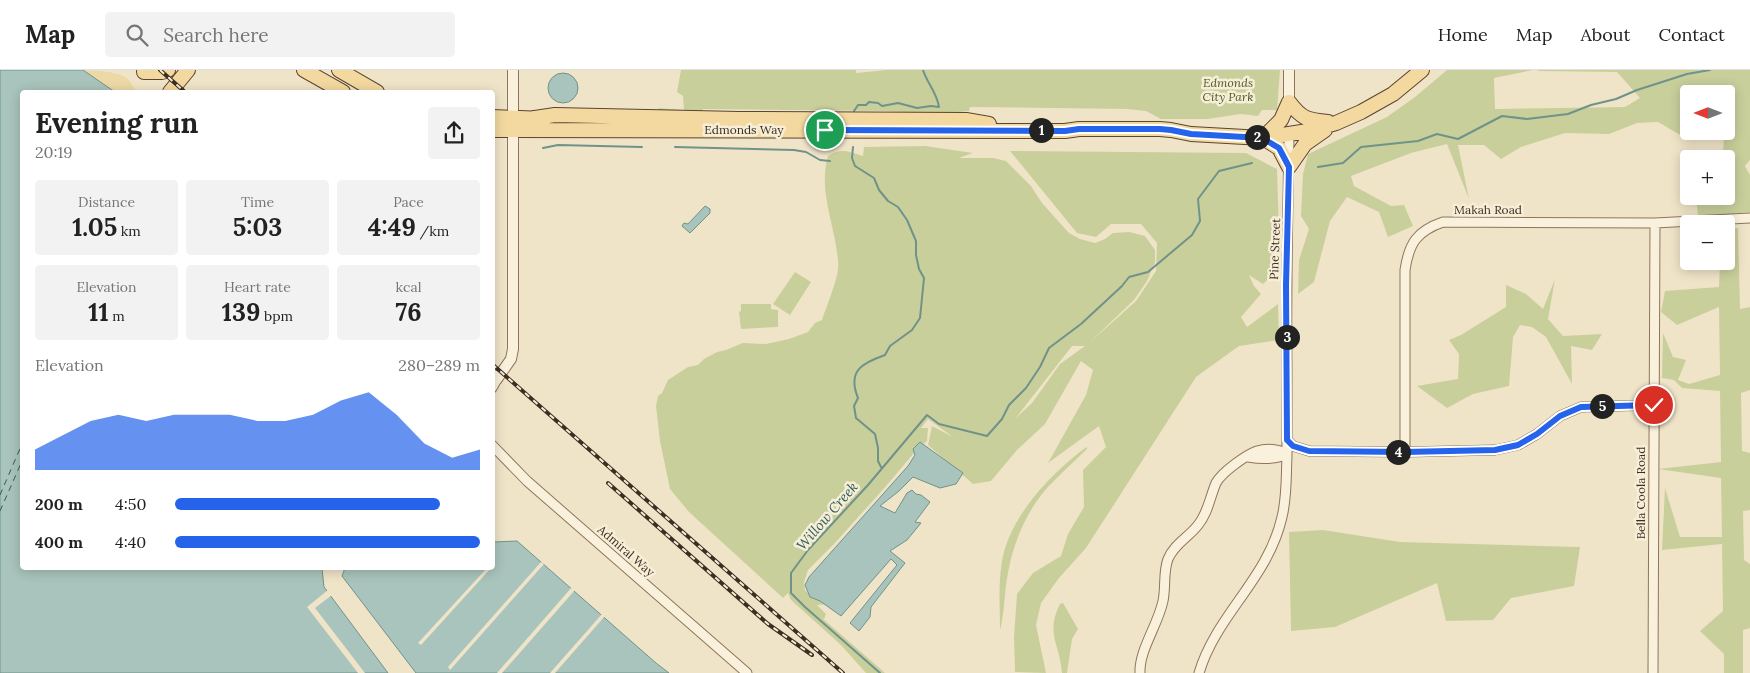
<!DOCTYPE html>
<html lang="en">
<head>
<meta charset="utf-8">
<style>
	body { margin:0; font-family:Lora,serif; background:#f2f2f2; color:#222; height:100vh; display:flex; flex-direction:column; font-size:19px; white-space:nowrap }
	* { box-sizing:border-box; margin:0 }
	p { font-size:16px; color:#767676 }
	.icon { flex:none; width:28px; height:28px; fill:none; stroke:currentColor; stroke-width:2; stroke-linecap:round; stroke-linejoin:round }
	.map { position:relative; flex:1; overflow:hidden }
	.side { position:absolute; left:20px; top:20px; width:475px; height:480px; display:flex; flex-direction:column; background:#fff; border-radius:5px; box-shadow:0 2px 12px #0003 }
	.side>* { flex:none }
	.needle { width:32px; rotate:270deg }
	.controls { position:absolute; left:1680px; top:15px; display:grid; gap:10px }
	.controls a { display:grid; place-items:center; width:55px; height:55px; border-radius:5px; background:#fff; box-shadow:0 2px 12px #0003; font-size:25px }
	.pin { position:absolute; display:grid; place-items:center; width:42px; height:42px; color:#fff; margin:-21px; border:2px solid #fff; border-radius:50%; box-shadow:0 1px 5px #0007 }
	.km { position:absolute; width:25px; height:25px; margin:-12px; border-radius:50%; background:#222; color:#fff; font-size:14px; line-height:25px; text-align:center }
	.round { display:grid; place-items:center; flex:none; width:52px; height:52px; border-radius:5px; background:#f2f2f2 }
	.overview { display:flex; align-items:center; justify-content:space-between; height:85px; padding:0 15px }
	h1 { font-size:28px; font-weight:700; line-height:38px }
	.metrics { display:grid; grid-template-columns:repeat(3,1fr); gap:8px; height:85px; padding:5px 15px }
	.metrics div { display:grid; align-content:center; border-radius:5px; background:#f2f2f2; text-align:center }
	.metrics b { font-size:25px; font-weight:700 }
	.metrics small { font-size:14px; font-weight:400 }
	.metrics p { font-size:14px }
	.chart { height:140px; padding:10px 15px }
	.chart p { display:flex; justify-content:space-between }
	.chart svg { width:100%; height:90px; margin-top:5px; fill:#2563eb; opacity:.7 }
	ul { padding:0 15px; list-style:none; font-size:16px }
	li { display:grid; grid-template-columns:80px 60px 1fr; align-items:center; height:38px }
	li i { height:12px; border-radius:6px; background:#2563eb }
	header { display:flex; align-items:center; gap:30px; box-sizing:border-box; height:70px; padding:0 25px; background:#fff; border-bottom:1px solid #e0e0e0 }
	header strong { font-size:24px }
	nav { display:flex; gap:28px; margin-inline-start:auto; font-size:18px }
	.search { width:350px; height:45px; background:#f2f2f2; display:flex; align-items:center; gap:12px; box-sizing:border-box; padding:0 18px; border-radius:5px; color:#767676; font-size:19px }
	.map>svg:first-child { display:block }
</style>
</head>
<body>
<header>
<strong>Map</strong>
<div class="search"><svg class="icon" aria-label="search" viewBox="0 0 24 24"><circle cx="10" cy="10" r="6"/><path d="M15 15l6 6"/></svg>Search here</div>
<nav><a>Home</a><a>Map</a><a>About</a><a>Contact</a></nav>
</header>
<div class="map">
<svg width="1750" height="603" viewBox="0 0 1750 603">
	<rect width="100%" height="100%" fill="#f0e4c8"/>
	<path fill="#c9cf9b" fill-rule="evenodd" d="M681 0H856V3L887 0H1280L1277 40H1262L1258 46 1241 44 1207 49H1161L1146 41 1127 39 970 37 969 41 938 44 884 41 703 39 702 45 663 46 658 38 684 40 683 26 677 22Z
		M1447 0H1533L1494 8 1495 39 1625 37 1640 28 1617 2 1538 1V0H1750V90L1745 96 1750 105V142L1714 146 1698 145 1696 128 1726 126V89H1723L1724 62 1682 66 1658 52 1637 53 1609 64 1565 63 1521 77 1501 89 1484 75H1458L1469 129 1447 74 1411 83 1351 106 1354 116 1391 136 1404 135 1413 156 1388 167 1379 142 1347 127 1330 151 1314 212 1298 224 1299 190 1309 159 1301 146 1303 104 1308 84 1387 47 1415 27ZM1689 24H1726V61H1689Z
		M925 76 973 83 959 88H993L1006 91 1031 116 1042 133 1059 152 1069 163 1080 169 1095 173 1105 169 1113 163 1129 162 1145 166 1155 180V192L1147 211 1134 230 1088 274 1136 231 1156 201 1157 173 1141 154H1111L1096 167 1077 163 1010 81 1246 83 1277 99 1279 165 1276 202 1263 214 1249 205 1254 216 1261 224 1241 247 1247 257 1278 234 1279 270 1239 276 1196 307 1086 478 1059 508 1041 533 1036 555 1046 603 1015 602 1014 567 1017 524 1033 503 1061 486 1068 464 1084 437 1083 400 1106 377 1099 356 1048 393 1086 325 1093 300 1081 291 1045 354 1017 380 991 411 973 414 928 375 932 356 953 367 928 349 921 358H928L927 371 919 377 887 415 834 474 808 500 804 512 805 520 811 526 827 534 817 535 826 544 824 549 822 548 885 603H866L841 575 791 530 788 523 783 528 689 442 670 419 660 371 656 336 658 326 662 323 668 310 688 297 698 295 704 289 717 282 726 280 743 273 766 274 789 269 808 262 815 253 822 250C826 238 837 211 838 199 839 191 837 183 836 176 831 145 819 117 828 86 841 77 850 82 863 86L864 77ZM1072 276H1085L1060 294 1032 333 1015 349Z
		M1738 158 1740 239 1750 237V320L1741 323 1742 381 1750 383V440L1743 441 1744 490 1750 494V558L1743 560V603H1724V584L1700 561 1723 541 1722 474 1662 480 1665 418 1680 467H1722L1721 408 1658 399 1721 392 1720 321 1682 318 1674 310 1662 308 1663 263 1673 287 1686 290 1678 310 1689 314 1720 305 1719 237 1677 255 1661 242 1665 221 1719 217 1720 191H1726V159Z
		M795 202 811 212 790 245 773 234Z
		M1555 209 1548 249 1563 266 1602 264 1592 280 1571 276 1572 314 1546 267 1532 257 1520 255 1513 267 1509 316 1473 324 1447 338 1417 316 1458 309 1459 284 1449 270 1461 265 1506 237V215L1526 224 1543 239Z
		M741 234H771V239L778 240V257L741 259 739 242 741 241Z
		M1087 377V379C1074 392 1060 404 1048 417 1027 440 1013 473 1008 503 1004 522 1005 542 1000 560 1000 538 998 514 1002 491 1009 452 1040 416 1069 391 1075 386 1080 381 1087 377Z
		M1323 460 1400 472 1580 477 1574 516 1511 528 1493 550 1446 551 1437 513 1335 557 1291 561 1289 462Z
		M1063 533 1078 559 1072 569 1067 603H1062C1060 574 1045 564 1060 534Z"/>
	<path fill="#ecd9a5" d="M71 0C87 0 115 0 127 8 132 13 133 20 140 22H101Z"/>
	<path fill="#a9c4bc" stroke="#6f938a" d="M0 0H83L115 22H22V498H322L324 517 388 603H0Z
		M548 18a15 15 0 1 1 30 0a15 15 0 1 1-30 0Z
		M705 136 710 139V143L690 163 682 156 684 153 688 154Z
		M920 372 963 403 956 414 940 418 913 407 899 421 880 436 895 443 907 423 912 420 916 424 921 425 930 432 915 452 921 453 907 470 890 481 905 493 871 537 870 547 859 561 850 553 897 495 891 489 841 546 820 531 810 527 805 515 809 507 908 396 915 385 913 379Z
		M517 471 656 593 669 603H416L342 506 345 498H492L493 472Z"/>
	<path fill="#f0e4c8" d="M541 492 544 494 450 600 448 597Z
		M487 498H491L421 575 418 573Z
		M572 517 575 520 502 603H497Z
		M328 520 332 525 315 538 365 603H358L307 537Z
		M602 544 605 546 555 603H550Z"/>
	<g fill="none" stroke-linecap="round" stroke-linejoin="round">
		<path stroke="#6f938a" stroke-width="2" d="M854 41 858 35H866L869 32 878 33 882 36 898 33 917 38 931 36 939 37C937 23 927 13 923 0
			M675 77 794 80 806 82 820 90 830 91
			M853 77 852 88 855 96 874 108 879 120 888 131 898 137 907 150 916 171V185L919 199 924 208 920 248 912 260 890 276 885 285C862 293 847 301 858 328L854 336 856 348 875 364 878 378V391L881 397
			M543 78 558 75 642 77
			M1318 97 1343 93 1361 77 1418 71 1437 64 1458 69 1502 46 1527 49 1568 44 1591 35 1616 29 1637 20 1687 4 1710 0
			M880 603 805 537 791 523V503L808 480 868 415 927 345 939 354 987 366 1002 349 1009 335 1026 318 1040 297 1049 278 1081 254 1122 216 1129 207 1148 202 1192 165 1200 151 1198 129 1219 101 1252 93"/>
		<path stroke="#2f5d5a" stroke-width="1" stroke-dasharray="6 5" stroke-linecap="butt" d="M0 425 22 374
			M0 441 22 391"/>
		<g stroke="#8d765c" stroke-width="11">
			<path id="minor" d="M492 318 497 309
				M1287 370 1293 376 1309 381 1405 382 1495 380 1518 375 1537 364 1560 346 1581 337 1654 335
				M492 375 527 411 747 603
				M1405 382V200C1409 173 1417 161 1443 152L1655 153 1750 148
				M1248 387C1260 389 1275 390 1287 384
				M1140 603C1139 580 1158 555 1163 531 1166 517 1163 502 1168 489 1174 474 1189 467 1198 455 1208 443 1210 427 1216 413 1222 402 1246 385 1257 381 1267 378 1279 379 1287 384
				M1199 603C1216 545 1268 509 1282 447 1287 427 1286 406 1287 387 1287 356 1287 326 1287 296 1286 218 1288 141 1289 64
				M1653 603 1655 153"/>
		</g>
		<g stroke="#8d765c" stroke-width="12">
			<path id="tertiary" d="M1289 0V32
				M492 304 497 309 511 289 513 279V0"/>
		</g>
		<g stroke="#5b4430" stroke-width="16">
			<path id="primary" d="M304 0 343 22
				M339 0 377 22
				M144 2H162L168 0
				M170 22 188 0
				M1289 32C1302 49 1307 50 1328 52
				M492 47 544 49
				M535 48 555 45 739 49 966 50 989 54
				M492 60 1065 61 1079 59H1160L1171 60 1191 64 1263 68 1308 61 1336 53 1361 42 1393 24 1422 0
				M1263 68 1281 50 1289 32
				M1263 68 1279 78 1289 97
				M1289 97 1305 74 1325 60"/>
		</g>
		<use href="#minor" stroke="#faf1dc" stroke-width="9"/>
		<use href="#tertiary" stroke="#faf1dc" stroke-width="10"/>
		<use href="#primary" stroke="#f3d9a0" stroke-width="14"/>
		<g stroke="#3d2e20" stroke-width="4">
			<path id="rail" d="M160 0 185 22
				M492 294 843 603
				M608 413 768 554 812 585"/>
		</g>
		<use href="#rail" stroke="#f7eed8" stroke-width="2" stroke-dasharray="5.5" stroke-linecap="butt"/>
	</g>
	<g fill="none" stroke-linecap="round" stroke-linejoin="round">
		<g stroke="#fff" stroke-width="10">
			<path id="route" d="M825 60 1065 61 1079 59H1160L1171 60 1191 64 1262 68 1279 78 1289 97 1286 215 1287 370 1293 376 1309 381 1405 382 1495 380 1518 375 1537 364 1560 346 1581 337 1654 335"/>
		</g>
		<use href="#route" stroke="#2563eb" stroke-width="6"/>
	</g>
	<g text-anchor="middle" stroke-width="5" stroke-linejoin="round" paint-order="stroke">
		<g font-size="12" font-style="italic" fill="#4d5a26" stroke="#f7eed8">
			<text x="1228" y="17">Edmonds<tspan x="1228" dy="14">City Park</tspan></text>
		</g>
		<g font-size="12" fill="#3d2e20" stroke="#f7eed8">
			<text x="744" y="64">Edmonds Way</text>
			<text x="1488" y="144">Makah Road</text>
			<text transform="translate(1275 179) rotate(-88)" y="4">Pine Street</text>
			<text transform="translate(1641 423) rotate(-90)" y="4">Bella Coola Road</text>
			<text transform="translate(626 481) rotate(41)" y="4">Admiral Way</text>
		</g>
		<g font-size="14" font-style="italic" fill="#2f5d5a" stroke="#f7eed8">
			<text transform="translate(827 446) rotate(-49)" y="5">Willow Creek</text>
		</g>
	</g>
</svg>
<div class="controls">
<a><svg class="needle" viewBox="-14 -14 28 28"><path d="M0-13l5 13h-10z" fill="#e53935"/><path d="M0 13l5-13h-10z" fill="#767676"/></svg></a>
<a>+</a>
<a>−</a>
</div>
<div class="pin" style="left:825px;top:60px;background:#1e9e55"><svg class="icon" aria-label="arrive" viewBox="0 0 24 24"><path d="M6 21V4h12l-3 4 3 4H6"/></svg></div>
<div class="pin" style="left:1654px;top:335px;background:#d93025"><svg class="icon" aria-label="check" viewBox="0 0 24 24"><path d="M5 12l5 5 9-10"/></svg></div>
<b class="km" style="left:1041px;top:60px">1</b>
<b class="km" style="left:1257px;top:67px">2</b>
<b class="km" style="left:1287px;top:267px">3</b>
<b class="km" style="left:1398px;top:382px">4</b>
<b class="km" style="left:1602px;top:336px">5</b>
<section class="side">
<div class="overview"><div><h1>Evening run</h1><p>20:19</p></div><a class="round"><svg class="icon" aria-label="share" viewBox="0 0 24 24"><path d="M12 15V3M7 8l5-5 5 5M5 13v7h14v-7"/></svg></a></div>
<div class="metrics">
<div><p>Distance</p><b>1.05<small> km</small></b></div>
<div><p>Time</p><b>5:03</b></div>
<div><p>Pace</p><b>4:49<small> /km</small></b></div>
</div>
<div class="metrics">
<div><p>Elevation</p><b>11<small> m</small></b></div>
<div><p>Heart rate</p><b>139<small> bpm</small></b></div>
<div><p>kcal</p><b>76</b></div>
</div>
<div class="chart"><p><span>Elevation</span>280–289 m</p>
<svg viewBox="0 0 160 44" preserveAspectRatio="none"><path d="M0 44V34L10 27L20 20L30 17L40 20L50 17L60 17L70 17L80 20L90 20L100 17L110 10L120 6L130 17L140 31L150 38L160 34V44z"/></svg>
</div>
<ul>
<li><b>200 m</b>4:50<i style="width:87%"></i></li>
<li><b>400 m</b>4:40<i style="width:100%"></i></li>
</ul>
</section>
</div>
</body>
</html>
